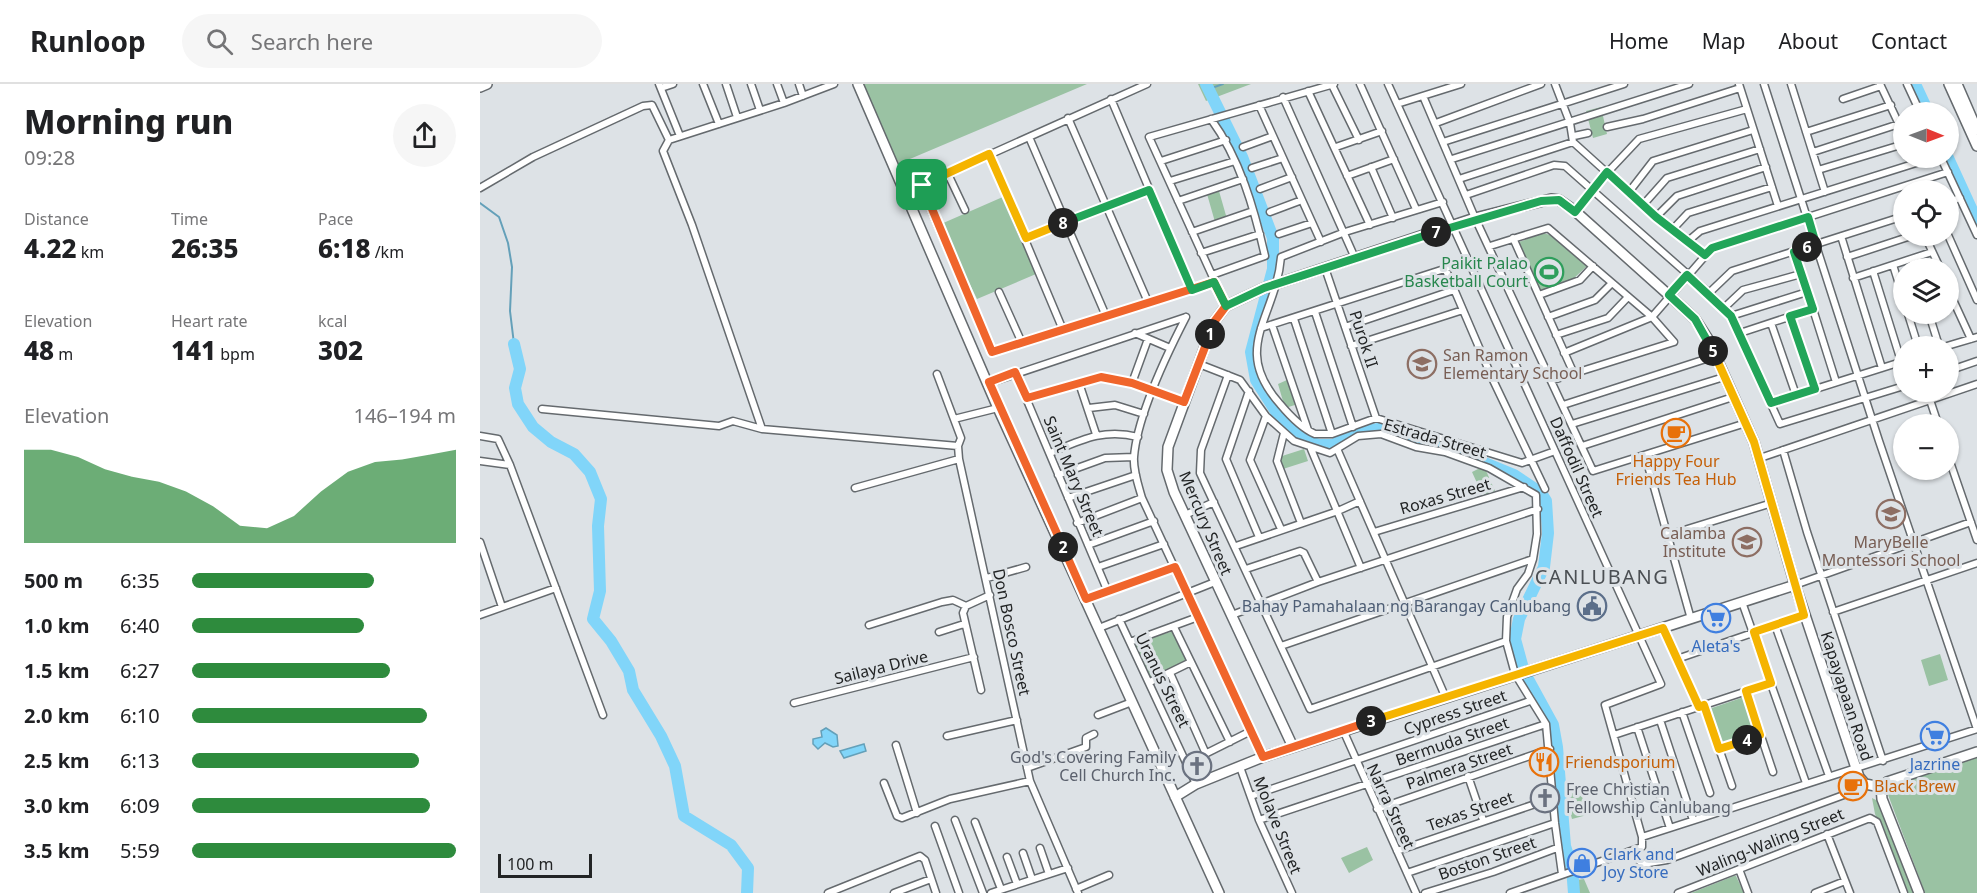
<!DOCTYPE html>
<html lang="en">
<head>
<meta charset="utf-8">
<style>
	body { margin:0; font-family:"Noto Sans",sans-serif; background:#f6f6f6; color:#202124; height:100vh; display:flex; flex-direction:column; font-size:22px; white-space:nowrap }
	* { box-sizing:border-box; margin:0 }
	p { font-size:20px; color:#757577 }
	.icon { flex:none; width:33px; height:33px; fill:none; stroke:currentColor; stroke-width:2; stroke-linecap:round; stroke-linejoin:round }
	.map { position:relative; flex:1; overflow:hidden }
	.side { display:flex; flex-direction:column; background:#fff; width:480px }
	.side>* { flex:none }
	.needle { width:39px; rotate:91deg }
	.tools { position:absolute; left:1413px; top:18px; display:grid; gap:12px }
	.tools a { display:grid; place-items:center; width:66px; height:66px; border-radius:50%; background:#fff; box-shadow:0 2px 4px #0004; font-size:30px }
	.scale { position:absolute; left:18px; bottom:15px; width:94px; box-sizing:border-box; padding-left:6px; border:3px solid #222425; border-top:0; font-size:16px; line-height:21px; white-space:nowrap; color:#222425; -webkit-text-stroke:4px #dde2e6; paint-order:stroke }
	.pin { position:absolute; display:grid; place-items:center; width:51px; height:51px; color:#fff; margin:-26px; border-radius:12px; box-shadow:0 3px 9px #0006 }
	.km { position:absolute; width:30px; height:30px; margin:-15px; border-radius:50%; background:#222; color:#fff; font-size:16px; line-height:30px; text-align:center }
	.round { display:grid; place-items:center; flex:none; width:63px; height:63px; border-radius:32px; background:#f6f6f6 }
	.summary { display:flex; align-items:center; justify-content:space-between; height:102px; padding:0 24px }
	h1 { font-size:33px; font-weight:800; line-height:45px }
	.metrics { display:grid; grid-template-columns:repeat(3,1fr); gap:9px; height:102px; padding:6px 24px }
	.metrics div { display:grid; align-content:center }
	.metrics b { font-size:26px; font-weight:800 }
	.metrics small { font-size:16px; font-weight:400 }
	.metrics p { font-size:16px }
	.chart { height:168px; padding:12px 24px }
	.chart p { display:flex; justify-content:space-between }
	.chart svg { width:100%; height:108px; margin-top:6px; fill:#2e8b3d; opacity:.7 }
	ul { padding:0 24px; list-style:none; font-size:20px }
	li { display:grid; grid-template-columns:96px 72px 1fr; align-items:center; height:45px }
	li i { height:15px; border-radius:8px; background:#2e8b3d }
	header { display:flex; align-items:center; gap:36px; box-sizing:border-box; height:84px; padding:0 30px; background:#fff; border-bottom:2px solid #e0e0e0 }
	header strong { font-size:28px }
	nav { display:flex; gap:33px; margin-inline-start:auto; font-size:21px }
	.search { width:420px; height:54px; background:#f6f6f6; display:flex; align-items:center; gap:15px; box-sizing:border-box; padding:0 21px; border-radius:33px; color:#757577; font-size:22px }
	main { display:flex; flex:1; min-height:0 }
	.map>svg:first-child { display:block }
</style>
</head>
<body>
<header>
<strong>Runloop</strong>
<div class="search"><svg class="icon" aria-label="search" viewBox="0 0 24 24"><circle cx="10" cy="10" r="6"/><path d="M15 15l6 6"/></svg>Search here</div>
<nav><a>Home</a><a>Map</a><a>About</a><a>Contact</a></nav>
</header>
<main>
<section class="side">
<div class="summary"><div><h1>Morning run</h1><p>09:28</p></div><a class="round"><svg class="icon" aria-label="share" viewBox="0 0 24 24"><path d="M12 15V3M7 8l5-5 5 5M5 13v7h14v-7"/></svg></a></div>
<div class="metrics">
<div><p>Distance</p><b>4.22<small> km</small></b></div>
<div><p>Time</p><b>26:35</b></div>
<div><p>Pace</p><b>6:18<small> /km</small></b></div>
</div>
<div class="metrics">
<div><p>Elevation</p><b>48<small> m</small></b></div>
<div><p>Heart rate</p><b>141<small> bpm</small></b></div>
<div><p>kcal</p><b>302</b></div>
</div>
<div class="chart"><p><span>Elevation</span>146–194 m</p>
<svg viewBox="0 0 160 44" preserveAspectRatio="none"><path d="M0 44V6L10 6L20 9L30 14L40 17L50 19L60 23L70 29L80 37L90 38L100 33L110 23L120 15L130 11L140 10L150 8L160 6V44z"/></svg>
</div>
<ul>
<li><b>500 m</b>6:35<i style="width:69%"></i></li>
<li><b>1.0 km</b>6:40<i style="width:65%"></i></li>
<li><b>1.5 km</b>6:27<i style="width:75%"></i></li>
<li><b>2.0 km</b>6:10<i style="width:89%"></i></li>
<li><b>2.5 km</b>6:13<i style="width:86%"></i></li>
<li><b>3.0 km</b>6:09<i style="width:90%"></i></li>
<li><b>3.5 km</b>5:59<i style="width:100%"></i></li>
</ul>
</section>
<div class="map">
<svg width="1497" height="809" viewBox="0 0 1497 809">
	<rect width="100%" height="100%" fill="#dde2e6"/>
	<path fill="#9ac2a3" d="M383 0H607L418 80Z
		M718 0H771L726 17Z
		M1121 23 1127 50 1113 54 1106 27Z
		M739 107 747 135 735 138 727 110Z
		M525 112 556 190 497 215 461 140Z
		M1063 149 1070 151 1107 182 1092 196 1059 207 1039 158Z
		M807 296 815 321 805 324 798 300Z
		M824 365 828 377 803 385 799 373Z
		M1004 382 1015 407 1003 412 992 388Z
		M1064 419H1068L1070 451 1066 486 1052 511 1038 553 1045 583 1041 584C1031 557 1032 534 1046 508 1050 501 1056 497 1058 489 1065 467 1066 442 1064 419Z
		M694 547 707 579 670 595 653 559Z
		M1460 570 1468 596 1449 602 1441 576Z
		M1264 613 1276 650 1242 662 1229 625Z
		M1497 673V809H1445L1407 708 1411 701Z
		M1100 704 1107 731 1092 735 1085 709Z
		M1392 714 1398 717 1434 809H1428L1395 730Z
		M887 763 893 776 869 789 861 774Z
		M1256 792 1264 809H1211L1254 792Z
		M1104 795 1110 809H1093L1091 801 1096 796Z"/>
	<path fill="#81d5f9" stroke="#64a0b9" stroke-width="1.5" d="M346 644 357 651 358 662 353 663 345 659 338 665 333 660V655L342 653 341 647Z
		M384 660 386 667 364 674 360 667Z"/>
	<g fill="none" stroke-linecap="round" stroke-linejoin="round">
		<path stroke="#64a0b9" stroke-width="2" d="M729 5 743 0
			M0 119 19 133 28 159 32 183 30 227 34 260"/>
		<path stroke="#81d5f9" stroke-width="12" d="M726 0 762 73 793 154V185L771 268 776 296 797 329 818 351 838 361H853L878 349 898 345 978 368 1034 391 1061 409 1066 417 1068 449 1064 483 1039 535 1035 555 1044 588 1073 641 1077 663 1085 762 1092 784 1094 809
			M1435 0 1448 28
			M1468 74 1497 137
			M34 260 40 285 35 304 38 320 53 343 71 358 94 370 110 388 121 415 118 442 120 507 113 535 131 557 149 587 153 606 181 652 195 682 204 732 251 761 268 784 267 809"/>
		<g stroke="#656a6e" stroke-width="9">
			<path id="street" d="M179 0 200 52
				M223 0 239 40
				M246 0 257 33
				M271 0 280 26
				M297 0 304 19
				M319 0 323 12
				M880 0 936 125
				M908 0 1181 600 1125 621 1162 753V763L1030 809
				M1075 0 1090 39 1093 58
				M1259 0 1298 122
				M1284 0 1399 357 1497 645
				M1311 0 1345 108
				M1400 0 1424 51
				M1427 0 1440 28
				M852 1 879 56
				M181 4 193 0
				M828 7 890 141
				M943 12 995 134 1113 387 1266 339
				M803 13 875 174
				M631 15 712 206
				M1363 15 1401 2
				M917 20 981 0
				M779 21 841 158
				M588 34 668 218
				M731 35C760 75 774 124 785 172L732 191
				M956 39 1061 0
				M1127 43 1163 35 1260 4
				M1326 48 1411 21
				M1094 52 1108 49
				M549 53 626 232
				M963 58 1144 0
				M1093 58 1176 133 1225 171
				M763 63 793 52
				M856 63 902 47
				M1333 68 1419 40
				M509 70 583 246
				M1461 74 1497 151
				M972 75 1209 0
				M681 77 746 56
				M891 83 913 134
				M433 84 512 268 734 198
				M772 84 803 74
				M1338 86 1424 60
				M467 88 485 126
				M867 92 914 75
				M979 95 1093 58
				M690 97 755 77
				M442 101 667 0
				M0 104 53 73 163 22 172 21 189 56
				M780 105 812 93
				M1149 108 1173 77 1273 46
				M986 111 1074 81 1085 82 1229 209 1251 232 1300 340 1424 302
				M698 117 763 95
				M963 118 865 148 801 173C796 234 750 264 800 320 810 332 821 344 835 350H852L896 334 1042 379 1075 367
				M1468 118 1480 114
				M1163 121 1187 94 1280 65
				M1095 127 1111 106 1159 55 1267 25
				M790 128 822 116
				M1176 133 1197 112 1286 83
				M1193 145 1208 129 1292 103
				M712 148 773 127
				M799 150 832 139
				M1468 151 1497 216
				M1361 152 1402 284
				M1445 152 1460 184
				M546 154 669 106
				M1033 154 1094 290
				M1207 158 1220 147 1452 74
				M1010 162 1068 144 1172 233 1194 258 1073 296
				M1315 168 1356 298
				M721 169 780 150
				M1367 173 1431 152
				M1432 175 1435 184
				M1413 181 1424 216
				M845 184 896 334
				M965 184 1013 296 1065 405
				M1393 187 1421 277
				M1373 194 1452 168
				M1468 205 1491 255
				M519 208 542 259
				M1229 209 1252 187 1424 132
				M1059 211 1100 196 1113 182
				M746 222 669 53 854 0
				M1244 224 1263 206 1321 190
				M835 228 873 343
				M1428 230 1438 262
				M1449 230 1459 262
				M1251 232 1327 208
				M1310 232 1335 305
				M706 233C688 268 657 333 654 373 653 386 658 400 662 414L783 673
				M1068 233 1115 216 1132 199
				M814 235 852 350
				M1291 239 1316 311
				M792 241 828 346
				M865 243 974 206
				M781 244 989 177
				M655 249 690 264
				M1260 249 1333 225
				M1076 251 1128 234 1148 213
				M871 262 983 226
				M1467 262 1497 253
				M1084 269 1172 233 1232 164 1468 88
				M719 280 760 296 786 332 814 357 850 369 878 352 901 350 936 363 965 368 1009 384 1056 411 1057 450 1053 475 1048 490 1037 505 1027 533 1026 557 1035 590 1066 640 1075 739 1082 790
				M1468 287 1497 277
				M535 288 628 508
				M457 290 481 354 478 362 479 375 550 697 598 809
				M748 291 721 366 720 389 830 625 1026 557
				M509 299 706 233
				M599 299 616 350
				M652 299 668 255
				M769 307 746 375 779 453
				M547 314 621 293 652 299 704 318
				M1450 316 1458 340
				M1291 319 1424 277
				M1083 321 1235 272
				M609 324 635 321 664 330
				M62 325 239 342 253 337 282 345 478 362
				M786 332 770 376 801 445
				M474 335 518 324
				M1092 340 1244 293
				M282 345 212 141 183 67 189 56 304 19 354 0
				M804 349 797 377 821 439
				M0 352 18 355 30 381
				M1102 362 1253 313
				M831 365 881 484
				M1303 366 1327 448 1403 677
				M858 367 965 612
				M570 369C601 356 624 344 658 353
				M1165 371 1211 535
				M1468 372 1497 456
				M1280 374 1497 300
				M0 377 30 381 123 631
				M578 391 625 374 654 373
				M375 404 479 375
				M588 414 656 391
				M705 431 734 418
				M597 439 662 414
				M894 448 1044 403
				M1188 451 1292 419
				M0 458 22 523
				M608 461 674 437
				M756 462 858 427 880 417
				M618 483 684 460
				M766 485 820 467 824 469 838 498
				M507 494 546 483
				M1315 501 1491 438
				M606 515 695 484
				M1262 518 1326 699
				M1353 528 1497 479
				M0 531 76 504
				M752 531 838 498 1058 425
				M639 535 716 700
				M389 541 462 518 473 516 486 522
				M1295 541 1349 692
				M694 543 750 658
				M619 544 735 498
				M1183 544 1219 623
				M459 548 484 540
				M650 558 718 533
				M801 562 1053 475
				M1197 575 1325 531
				M690 589 726 670
				M670 598 711 578
				M501 606 483 529 486 522 510 511
				M1266 607 1293 688
				M314 619 494 573
				M1224 621 1252 702
				M1202 628 1230 709
				M618 631 652 618
				M1180 636 1213 736
				M1157 643 1190 744
				M863 646 936 809
				M1134 651 1291 599
				M467 652 537 636
				M416 661 437 729
				M1239 665 1280 651
				M707 679 771 647
				M760 683 779 736 812 809
				M547 684 606 663V654L614 650
				M988 692 1003 736
				M404 699 417 732 422 734 470 715 550 697
				M771 712 1050 617
				M897 725 1070 665
				M475 736 503 809
				M779 736 1066 640
				M495 738 521 805
				M455 742 479 809
				M1347 750 1370 809
				M1162 753 1497 645
				M560 764 569 790
				M1154 766 1157 775 1163 780 1187 776 1380 705 1383 699
				M917 767 1073 714
				M543 769 552 795
				M527 773 537 800
				M1259 785 1268 809
				M927 789 1075 739
				M596 805 629 791
				M348 809 440 772 445 776 456 809
				M414 809 451 795
				M511 809 588 784
				M945 809 1013 788 1077 764
				M1198 809 1390 734 1397 738 1424 809
				M1335 809 1365 797"/>
		</g>
		<g stroke="#656a6e" stroke-width="12">
			<path id="secondary" d="M378 0 518 324 739 809
				M1469 0 1497 62
				M1477 0 1497 46
				M0 3 7 0
				M813 663 694 408 687 386 688 363 734 238 746 222 784 204 995 134 1071 115 1079 116 1095 127 1201 222 1215 235 1228 255 1274 358 1315 501 1379 693 1385 700 1401 703
				M1401 703 1402 715 1439 809
				M1401 703 1407 698 1497 668
				M695 713 716 700 783 673 1315 501"/>
		</g>
		<use href="#street" stroke="#fff" stroke-width="6"/>
		<use href="#secondary" stroke="#fff" stroke-width="9"/>
	</g>
	<g fill="none" stroke-linecap="round" stroke-linejoin="round">
		<g stroke="#fff" stroke-width="12">
			<path id="split-1" d="M442 101 512 268 734 198 746 222 734 238 730 250"/>
		</g>
		<g stroke="#fff" stroke-width="12">
			<path id="split-2" d="M583 463 509 298 535 288 547 314 621 293 652 299 704 318 730 250"/>
		</g>
		<g stroke="#fff" stroke-width="12">
			<path id="split-3" d="M583 463 606 515 695 483 783 673 891 637"/>
		</g>
		<g stroke="#fff" stroke-width="12">
			<path id="split-4" d="M891 637 1183 544 1219 623 1224 621 1239 665 1267 656"/>
		</g>
		<g stroke="#fff" stroke-width="12">
			<path id="split-5" d="M1233 267 1274 358 1324 531 1274 548 1291 599 1266 607 1280 651 1267 656"/>
		</g>
		<g stroke="#fff" stroke-width="12">
			<path id="split-6" d="M1233 267 1215 235 1189 211 1207 191 1251 232 1291 319 1335 305 1310 232 1333 225 1314 168 1327 163"/>
		</g>
		<g stroke="#fff" stroke-width="12">
			<path id="split-7" d="M956 148 1061 117 1079 116 1095 128 1127 88 1176 133 1225 171 1232 164 1328 133 1336 160 1327 163"/>
		</g>
		<g stroke="#fff" stroke-width="12">
			<path id="split-8" d="M583 139 669 106 712 206 734 198 746 222 784 204 956 148"/>
		</g>
		<g stroke="#fff" stroke-width="12">
			<path id="split-9" d="M442 101 509 70 546 154 583 139"/>
		</g>
		<use href="#split-1" stroke="#f0652b" stroke-width="8"/>
		<use href="#split-2" stroke="#f0652b" stroke-width="8"/>
		<use href="#split-3" stroke="#f0652b" stroke-width="8"/>
		<use href="#split-4" stroke="#f5b400" stroke-width="8"/>
		<use href="#split-5" stroke="#f5b400" stroke-width="8"/>
		<use href="#split-6" stroke="#22a559" stroke-width="8"/>
		<use href="#split-7" stroke="#22a559" stroke-width="8"/>
		<use href="#split-8" stroke="#22a559" stroke-width="8"/>
		<use href="#split-9" stroke="#f5b400" stroke-width="8"/>
	</g>
	<defs>
		<g id="stadium-ring" transform="scale(1.5)"><circle r="9.5" fill="#dde2e6" stroke="#2e9e5b" stroke-width="1.5"/><path d="M0-5a6.5 5 0 1 0 0 10a6.5 5 0 1 0 0-10ZM-3.5-1.8h7v3.6h-7Z" fill="#2e9e5b"/></g>
		<g id="school-ring" transform="scale(1.5)"><circle r="9.5" fill="#dde2e6" stroke="#8d6e63" stroke-width="1.5"/><path d="M0-5L7-2L0 1L-7-2ZM-4 1L0 2.5L4 1V4Q0 6-4 4Z" fill="#8d6e63"/></g>
		<g id="cafe-ring" transform="scale(1.5)"><circle r="9.5" fill="#dde2e6" stroke="#e8710a" stroke-width="1.5"/><path d="M-5.5-4.5H6V0H3Q3 3.5 0 3.5H-2.5Q-5.5 3.5-5.5 0ZM3-3.2v2h1.7v-2ZM-6 4.5H4V6H-6Z" fill="#e8710a"/></g>
		<g id="civic-ring" transform="scale(1.5)"><circle r="9.5" fill="#dde2e6" stroke="#5c6f8a" stroke-width="1.5"/><path d="M-.6-6.5H3V-4.5H.6V-3L4-1V1h2V6H-6V1h2V-1L-.6-3ZM-1.2 2.5V6h2.4V2.5Z" fill="#5c6f8a"/></g>
		<g id="supermarket-ring" transform="scale(1.5)"><circle r="9.5" fill="#dde2e6" stroke="#3f7fe0" stroke-width="1.5"/><path d="M-6-5.5h2.5l.6 2H6L4.5 2H-2.5L-4.4-4H-6ZM-1.5 3.2a1.3 1.3 0 1 0 .1 0ZM3 3.2a1.3 1.3 0 1 0 .1 0Z" fill="#3f7fe0"/></g>
		<g id="restaurant-ring" transform="scale(1.5)"><circle r="9.5" fill="#dde2e6" stroke="#e8710a" stroke-width="1.5"/><path d="M-5-6h1v4h1v-4h1v4h1v-4h1v5L-1.5 .5V6h-2V.5L-5-1ZM5-6V6H3V1.5H1.5Q1.5-4 5-6Z" fill="#e8710a"/></g>
		<g id="church-ring" transform="scale(1.5)"><circle r="9.5" fill="#dde2e6" stroke="#6b7280" stroke-width="1.5"/><path d="M-1.2-6h2.4v3.5h3.3v2.4h-3.3V6h-2.4V-.1h-3.3v-2.4h3.3Z" fill="#6b7280"/></g>
		<g id="shop-ring" transform="scale(1.5)"><circle r="9.5" fill="#dde2e6" stroke="#3f7fe0" stroke-width="1.5"/><path d="M-5-2.5h2.3a2.7 3.5 0 0 1 5.4 0H5L5.5 6h-11ZM-1.5-2.5h3a1.5 2.3 0 0 0-3 0Z" fill="#3f7fe0"/></g>
	</defs>
	<g fill-rule="evenodd">
		<use href="#stadium-ring" x="1069" y="188"/>
		<use href="#school-ring" x="942" y="280"/>
		<use href="#cafe-ring" x="1196" y="349"/>
		<use href="#school-ring" x="1411" y="430"/>
		<use href="#school-ring" x="1267" y="458"/>
		<use href="#civic-ring" x="1112" y="522"/>
		<use href="#supermarket-ring" x="1236" y="534"/>
		<use href="#supermarket-ring" x="1455" y="652"/>
		<use href="#restaurant-ring" x="1064" y="678"/>
		<use href="#church-ring" x="717" y="682"/>
		<use href="#cafe-ring" x="1373" y="702"/>
		<use href="#church-ring" x="1065" y="714"/>
		<use href="#shop-ring" x="1102" y="779"/>
	</g>
	<g text-anchor="middle" stroke-width="6" stroke-linejoin="round" paint-order="stroke">
		<g font-size="16" fill="#27864d" stroke="#dde2e6" text-anchor="end">
			<text x="1048" y="185">Paikit Palao<tspan x="1048" dy="18">Basketball Court</tspan></text>
		</g>
		<g font-size="16" fill="#222425" stroke="#dde2e6">
			<text transform="translate(884 255) rotate(72)" y="6">Purok II</text>
			<text transform="translate(955 354) rotate(16)" y="6">Estrada Street</text>
			<text transform="translate(1097 383) rotate(66)" y="6">Daffodil Street</text>
			<text transform="translate(594 392) rotate(67)" y="6">Saint Mary Street</text>
			<text transform="translate(965 412) rotate(-16)" y="6">Roxas Street</text>
			<text transform="translate(726 439) rotate(67)" y="6">Mercury Street</text>
			<text transform="translate(532 548) rotate(78)" y="6">Don Bosco Street</text>
			<text transform="translate(401 583) rotate(-14)" y="6">Sailaya Drive</text>
			<text transform="translate(683 596) rotate(64)" y="6">Uranus Street</text>
			<text transform="translate(1367 612) rotate(72)" y="6">Kapayapaan Road</text>
			<text transform="translate(975 628) rotate(-19)" y="6">Cypress Street</text>
			<text transform="translate(972 657) rotate(-19)" y="6">Bermuda Street</text>
			<text transform="translate(979 682) rotate(-19)" y="6">Palmera Street</text>
			<text transform="translate(911 722) rotate(65)" y="6">Narra Street</text>
			<text transform="translate(990 727) rotate(-19)" y="6">Texas Street</text>
			<text transform="translate(798 741) rotate(68)" y="6">Molave Street</text>
			<text transform="translate(1290 758) rotate(-22)" y="6">Waling-Waling Street</text>
			<text transform="translate(1007 774) rotate(-19)" y="6">Boston Street</text>
		</g>
		<g font-size="16" fill="#785e54" stroke="#dde2e6" text-anchor="start">
			<text x="963" y="277">San Ramon<tspan x="963" dy="18">Elementary School</tspan></text>
			<text x="1246" y="455" text-anchor="end">Calamba<tspan x="1246" dy="18">Institute</tspan></text>
			<text x="1411" y="464" text-anchor="middle">MaryBelle<tspan x="1411" dy="18">Montessori School</tspan></text>
		</g>
		<g font-size="16" fill="#c56008" stroke="#dde2e6" text-anchor="start">
			<text x="1196" y="383" text-anchor="middle">Happy Four<tspan x="1196" dy="18">Friends Tea Hub</tspan></text>
			<text x="1085" y="684">Friendsporium</text>
			<text x="1394" y="708">Black Brew</text>
		</g>
		<g font-size="16" fill="#4e5e75" stroke="#dde2e6" text-anchor="end">
			<text x="1091" y="528">Bahay Pamahalaan ng Barangay Canlubang</text>
		</g>
		<g font-size="16" fill="#366cbe" stroke="#dde2e6">
			<text x="1236" y="568">Aleta's</text>
			<text x="1455" y="686">Jazrine</text>
			<text x="1123" y="776" text-anchor="start">Clark and<tspan x="1123" dy="18">Joy Store</tspan></text>
		</g>
		<g font-size="16" fill="#5b616d" stroke="#dde2e6" text-anchor="end">
			<text x="696" y="679">God's Covering Family<tspan x="696" dy="18">Cell Church Inc.</tspan></text>
			<text x="1086" y="711" text-anchor="start">Free Christian<tspan x="1086" dy="18">Fellowship Canlubang</tspan></text>
		</g>
		<g font-size="20" letter-spacing="1.5" fill="#4b4f53" stroke="#dde2e6">
			<text x="1122" y="500">CANLUBANG</text>
		</g>
	</g>
</svg>
<div class="tools">
<a><svg class="needle" viewBox="-14 -14 28 28"><path d="M0-13l5 13h-10z" fill="#e53935"/><path d="M0 13l5-13h-10z" fill="#757577"/></svg></a>
<a><svg class="icon" aria-label="locate" viewBox="0 0 24 24"><circle cx="12" cy="12" r="6"/><path d="M12 2v4M12 18v4M2 12h4M18 12h4"/></svg></a>
<a><svg class="icon" aria-label="layers" viewBox="0 0 24 24"><path d="M12 4l9 5-9 5-9-5zM3 14l9 5 9-5"/></svg></a>
<a>+</a>
<a>−</a>
</div>
<div class="scale">100 m</div>
<div class="pin" style="left:442px;top:101px;background:#1e9e55"><svg class="icon" aria-label="arrive" viewBox="0 0 24 24"><path d="M6 21V4h12l-3 4 3 4H6"/></svg></div>
<b class="km" style="left:730px;top:250px">1</b>
<b class="km" style="left:583px;top:463px">2</b>
<b class="km" style="left:891px;top:637px">3</b>
<b class="km" style="left:1267px;top:656px">4</b>
<b class="km" style="left:1233px;top:267px">5</b>
<b class="km" style="left:1327px;top:163px">6</b>
<b class="km" style="left:956px;top:148px">7</b>
<b class="km" style="left:583px;top:139px">8</b>
</div>
</main>
</body>
</html>
